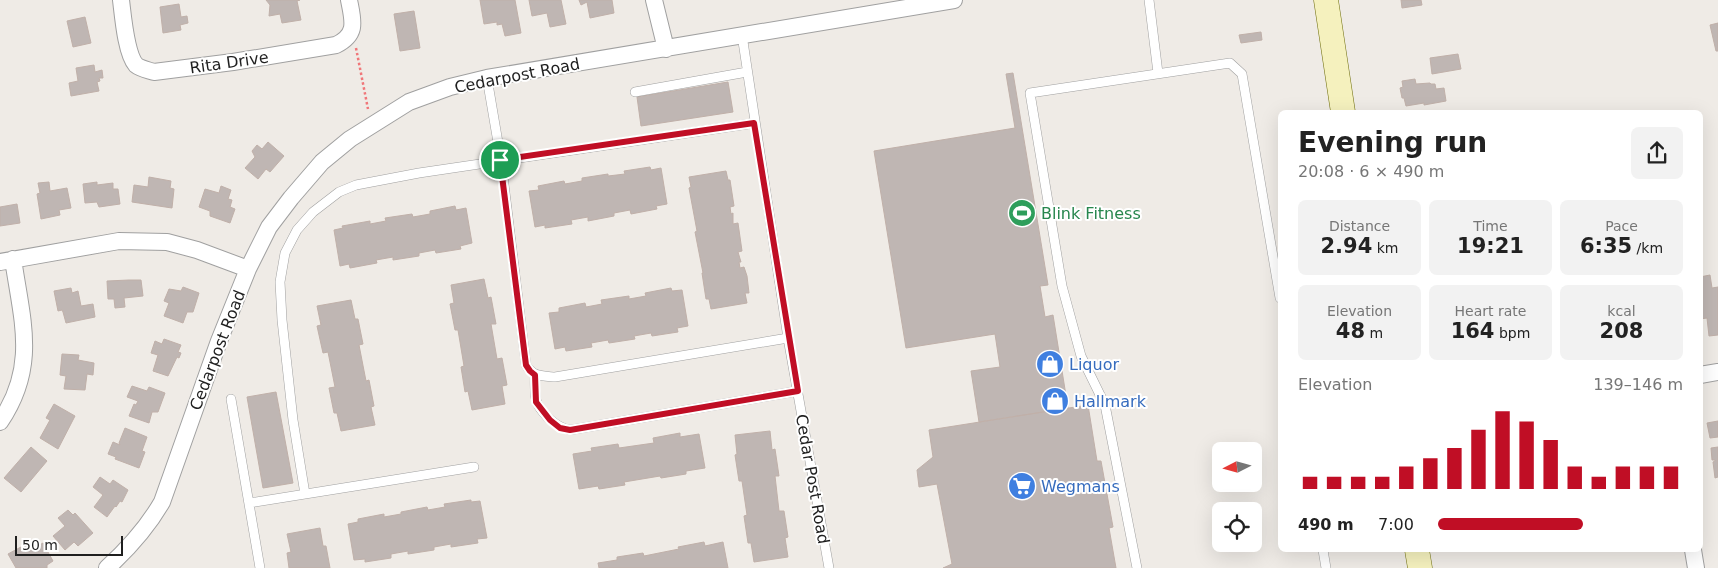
<!DOCTYPE html>
<html lang="en">
<head>
<meta charset="utf-8">
<style>
	body { margin:0; font-family:"DejaVu Sans",sans-serif; background:#f2f2f2; color:#222; height:100vh; display:flex; flex-direction:column; font-size:19px; white-space:nowrap }
	* { box-sizing:border-box; margin:0 }
	p { font-size:16px; color:#767676 }
	.icon { flex:none; width:28px; height:28px; fill:none; stroke:currentColor; stroke-width:2; stroke-linecap:round; stroke-linejoin:round }
	.map { position:relative; flex:1; overflow:hidden }
	.panel { position:absolute; left:1278px; top:110px; width:425px; height:442px; display:flex; flex-direction:column; background:#fff; border-radius:8px; box-shadow:0 5px 20px #0002 }
	.panel>* { flex:none }
	.needle { width:32px; rotate:264deg }
	.fabs { position:absolute; left:1212px; top:442px; display:grid; gap:10px }
	.fabs a { display:grid; place-items:center; width:50px; height:50px; border-radius:8px; background:#fff; box-shadow:0 5px 20px #0002; font-size:25px }
	.scale { position:absolute; left:15px; bottom:12px; width:108px; box-sizing:border-box; padding-left:5px; border:2px solid #1f1f1f; border-top:0; font-size:14px; line-height:18px; white-space:nowrap; color:#1f1f1f; -webkit-text-stroke:4px #fff; paint-order:stroke }
	.pin { position:absolute; display:grid; place-items:center; width:42px; height:42px; color:#fff; margin:-21px; border:2px solid #fff; border-radius:50%; box-shadow:0 1px 5px #0007 }
	.round { display:grid; place-items:center; flex:none; width:52px; height:52px; border-radius:8px; background:#f2f2f2 }
	.head { display:flex; align-items:center; justify-content:space-between; height:85px; padding:0 20px }
	h1 { font-size:28px; font-weight:600; line-height:38px }
	.figures { display:grid; grid-template-columns:repeat(3,1fr); gap:8px; height:85px; padding:5px 20px }
	.figures div { display:grid; align-content:center; border-radius:8px; background:#f2f2f2; text-align:center }
	.figures b { font-size:21px; font-weight:600 }
	.figures small { font-size:14px; font-weight:400 }
	.figures p { font-size:14px }
	.chart { height:140px; padding:10px 20px }
	.chart p { display:flex; justify-content:space-between }
	.chart svg { width:100%; height:90px; margin-top:5px; stroke:#c00e25; stroke-width:6 }
	ul { padding:0 20px; list-style:none; font-size:16px }
	li { display:grid; grid-template-columns:80px 60px 1fr; align-items:center; height:38px }
	li i { height:12px; border-radius:6px; background:#c00e25 }
	.map>svg:first-child { display:block }
</style>
</head>
<body>
<div class="map">
<svg width="1718" height="568" viewBox="0 0 1718 568">
	<rect width="100%" height="100%" fill="#efebe6"/>
	<path fill="#bfb6b3" stroke="#c0b0a9" d="M266 0H300L297 1 301 20 282 23 280 14 269 16 270 5Z
		M480 0H515L521 33 505 36 502 24 497 25V22L484 24Z
		M529 0H561L566 24 550 27 547 13 532 16Z
		M579 0H612L614 13 590 18 587 2 581 5Z
		M1401 0H1421L1422 5 1402 8Z
		M179 4 181 17 187 16 188 23 180 25 181 30 163 33 160 7Z
		M414 11 420 48 400 51 394 14Z
		M85 17 91 43 73 47 67 21Z
		M1718 23V51H1716L1710 25Z
		M1261 32 1262 40 1241 43 1239 35Z
		M1458 54 1461 69 1432 74 1430 58Z
		M94 65 95 72 102 70 103 78H99L100 81 97 82 99 91 71 96 69 83 78 81 76 68Z
		M1013 73 1048 285 1040 286 1045 317 1053 315 1068 408 979 422 971 371 1000 367 995 334 906 348 874 151 1015 128 1006 74Z
		M1415 79 1416 84 1430 83 1431 84H1435L1436 89 1444 88 1446 101 1424 105V103L1406 106 1404 98H1402L1400 88 1403 87 1402 81Z
		M728 82 733 112 641 126 637 97Z
		M268 142 284 156 270 172 266 169 258 179 245 168 255 157 252 151 257 145 262 149Z
		M650 167 651 170 661 168 667 204 656 206 657 209 631 214 630 210 614 213V216L588 221V217L571 220 572 224 545 228V225L535 227 529 191 539 190 538 186 564 181 565 184 582 181V178L608 174V176L625 174 624 171Z
		M726 171 728 180H730L734 206 730 207 731 214 733 213V224L738 223 742 251 738 252 741 262H739L740 268 744 267 747 276 749 293H745L747 303 711 309 709 299H706L702 273H703L695 232 697 231 689 188 691 187 689 177Z
		M149 177 171 181 170 188 174 189 172 208 132 202 134 185 148 187Z
		M49 182 50 191 67 188 71 208 59 210 60 215 41 219 37 194 40 193 38 183Z
		M97 182V185L113 183V189H118L120 204 99 207 97 202 85 203 83 184Z
		M221 186 231 190 228 199 232 200 230 207 235 209 230 223 210 216V211L199 207 205 189 219 193Z
		M17 204 20 223 0 226V207Z
		M455 206 456 210 466 208 472 243 460 246 461 249 436 253 435 250 419 253V256L393 260V257L376 260 377 263 350 268 349 264 340 266 334 230 343 228 342 226 370 221V224L386 221 385 218 412 214 413 217 430 214V211Z
		M1710 275 1712 288 1718 287V335L1709 336 1707 318 1700 319V277Z
		M484 279 488 298 491 297 496 324H491L497 359 502 358 507 385 502 386 505 404 472 410 468 391 465 392 461 367 464 366 458 330H455L450 304 454 303 451 285Z
		M129 280H141L143 296 124 298 125 307 115 308 114 299H108L107 281Z
		M183 287 199 293 193 312H187L183 323 164 316 169 303 164 301 169 289 181 291Z
		M71 288 72 293 78 291 81 306 93 304 95 317 66 323 63 312 62 310 58 311 54 291Z
		M671 288 672 291 682 290 688 326 677 328 678 332 652 336 651 333 634 336 635 339 609 343 608 340 591 343 592 347 566 351 565 347 555 349 549 313 559 312V308L585 303 586 307 602 304 601 300 629 296V299L646 296 645 293Z
		M351 300 355 319H358L363 344 359 345 366 381 369 380 374 406 371 407 375 425 341 431 337 413H334L329 388 335 387 328 352 323 353 317 326 321 325 317 306Z
		M164 339 181 345 178 352 181 353 179 358 177 357 168 376 153 371 158 355 151 353 155 341 162 344Z
		M62 354 79 355 78 360 94 363 93 375 87 374 85 390 64 389 66 376 60 375Z
		M132 386 147 391 149 387 165 393 158 412H152L149 423 129 416 134 404 136 405 138 401 127 397Z
		M276 392 293 483 263 488 247 397Z
		M54 404 75 416 58 449 40 438 50 420 46 418Z
		M1088 405 1097 461H1101L1113 527 1109 528 1116 568H943L952 564 937 484 919 487 917 470 933 457 929 430Z
		M1718 421V437L1710 438 1707 423Z
		M125 428 147 437 142 451 145 452 139 468 115 459 116 457 108 454 113 442 120 445 119 443Z
		M770 431 772 450 775 449 779 476H775L779 511H784L788 537 785 538 788 557 754 562 751 543H748L744 516 747 515 742 481H739L735 455 737 454 735 435Z
		M680 433V437L699 434 705 468 686 471V474L661 478 660 476 624 482 625 485 599 489 598 486 579 489 573 454 592 451 591 448 618 444 619 448 654 443 653 438Z
		M31 447 47 461 21 492 4 478Z
		M1718 447V477L1715 478 1713 462 1715 461V460H1712L1711 448Z
		M100 477 110 484 113 480 128 490 122 502 120 501 116 507 115 506 107 517 94 507 103 495 93 487Z
		M471 500V502L480 501 487 538 477 539 478 543 451 547V544L434 547V550L408 554V551L391 554V558L365 562V559L354 560 348 524 358 522V519L384 514V517L401 514V512L427 507 428 510 445 507 444 504Z
		M68 510 73 515 75 513 93 533 78 546 74 542 65 550 53 536 65 526 58 518Z
		M320 528 323 546H326L330 568H289L287 553 291 552 287 534Z
		M32 541 36 547 43 543 53 561 47 565V568H16L8 554Z
		M704 542 705 546 723 542 728 568H599L598 563 617 560V557L643 553 644 556 679 549 678 547Z"/>
	<g fill="none" stroke-linecap="round" stroke-linejoin="round">
		<g stroke="#a0a0a0" stroke-width="10">
			<path id="lane" d="M1149 0 1158 73
				M742 35 788 338 829 568
				M487 78 501 160 526 365C533 377 543 376 555 377L788 338
				M635 92 747 72
				M535 375C535 383 534 396 537 403 544 416 556 427 570 430L798 391
				M231 399 260 568
				M305 494 293 420 282 320 280 282 285 253 297 230 313 212 339 192 356 185 419 173 755 123
				M249 503 474 467
				M1323 550 1326 568
				M1137 568 1105 405 1081 356 1062 286 1030 93 1230 63 1242 74 1280 298"/>
		</g>
		<g stroke="#a0a0a0" stroke-width="18">
			<path id="street" d="M121 0C123 16 126 54 136 65 141 69 148 70 154 72L233 62 336 45C358 34 353 21 349 0
				M654 0 666 49
				M0 262 119 241 167 242 197 250 248 269
				M1700 375 1718 372
				M0 422C38 366 22 321 13 259
				M1693 550 1696 568
				M107 568C129 548 147 528 162 502L219 341 248 269 269 227 291 198 322 162 350 139 409 102 450 87 487 78 954 0"/>
		</g>
		<g stroke="#6f6e0d" stroke-width="25">
			<path id="secondary" d="M1326 0 1343 112
				M1417 550 1420 568"/>
		</g>
		<path stroke="#f07679" stroke-width="2.5" stroke-dasharray="2.5 2.5" stroke-linecap="butt" d="M356 48 368 109"/>
		<use href="#lane" stroke="#fff" stroke-width="9"/>
		<use href="#street" stroke="#fff" stroke-width="16"/>
		<use href="#secondary" stroke="#f5f1be" stroke-width="24"/>
	</g>
	<g fill="none" stroke-linecap="round" stroke-linejoin="round">
		<g stroke="#fff" stroke-width="10">
			<path id="route" d="M754 123 798 391 570 430 560 428 550 420 536 402 535 375 530 371 526 365 500 160Z"/>
		</g>
		<use href="#route" stroke="#c00e25" stroke-width="6"/>
	</g>
	<defs>
		<g id="stadium-disc" transform="scale(1.4375)"><circle r="9.5" fill="#2e9e5b" stroke="#fff"/><path d="M0-5a6.5 5 0 1 0 0 10a6.5 5 0 1 0 0-10ZM-3.5-1.8h7v3.6h-7Z" fill="#fff"/></g>
		<g id="shop-disc" transform="scale(1.4375)"><circle r="9.5" fill="#3f7fe0" stroke="#fff"/><path d="M-5-2.5h2.3a2.7 3.5 0 0 1 5.4 0H5L5.5 6h-11ZM-1.5-2.5h3a1.5 2.3 0 0 0-3 0Z" fill="#fff"/></g>
		<g id="supermarket-disc" transform="scale(1.4375)"><circle r="9.5" fill="#3f7fe0" stroke="#fff"/><path d="M-6-5.5h2.5l.6 2H6L4.5 2H-2.5L-4.4-4H-6ZM-1.5 3.2a1.3 1.3 0 1 0 .1 0ZM3 3.2a1.3 1.3 0 1 0 .1 0Z" fill="#fff"/></g>
	</defs>
	<g fill-rule="evenodd">
		<use href="#stadium-disc" x="1022" y="213"/>
		<use href="#shop-disc" x="1050" y="364"/>
		<use href="#shop-disc" x="1055" y="401"/>
		<use href="#supermarket-disc" x="1022" y="486"/>
	</g>
	<g text-anchor="middle" stroke-width="4" stroke-linejoin="round" paint-order="stroke">
		<g font-size="16" fill="#1f1f1f" stroke="#fff">
			<text transform="translate(229 62) rotate(-8)" y="6">Rita Drive</text>
			<text transform="translate(517 75) rotate(-11)" y="6">Cedarpost Road</text>
			<text transform="translate(217 350) rotate(-69)" y="6">Cedarpost Road</text>
			<text transform="translate(813 479) rotate(80)" y="6">Cedar Post Road</text>
		</g>
		<g font-size="16" fill="#27864d" stroke="#fff" text-anchor="start">
			<text x="1041" y="219">Blink Fitness</text>
		</g>
		<g font-size="16" fill="#366cbe" stroke="#fff" text-anchor="start">
			<text x="1069" y="370">Liquor</text>
			<text x="1074" y="407">Hallmark</text>
			<text x="1041" y="492">Wegmans</text>
		</g>
	</g>
</svg>
<div class="fabs">
<a><svg class="needle" viewBox="-14 -14 28 28"><path d="M0-13l5 13h-10z" fill="#e53935"/><path d="M0 13l5-13h-10z" fill="#767676"/></svg></a>
<a><svg class="icon" aria-label="locate" viewBox="0 0 24 24"><circle cx="12" cy="12" r="6"/><path d="M12 2v4M12 18v4M2 12h4M18 12h4"/></svg></a>
</div>
<div class="scale">50 m</div>
<div class="pin" style="left:500px;top:160px;background:#1e9e55"><svg class="icon" aria-label="arrive" viewBox="0 0 24 24"><path d="M6 21V4h12l-3 4 3 4H6"/></svg></div>
<section class="panel">
<div class="head"><div><h1>Evening run</h1><p>20:08 · 6 × 490 m</p></div><a class="round"><svg class="icon" aria-label="share" viewBox="0 0 24 24"><path d="M12 15V3M7 8l5-5 5 5M5 13v7h14v-7"/></svg></a></div>
<div class="figures">
<div><p>Distance</p><b>2.94<small> km</small></b></div>
<div><p>Time</p><b>19:21</b></div>
<div><p>Pace</p><b>6:35<small> /km</small></b></div>
</div>
<div class="figures">
<div><p>Elevation</p><b>48<small> m</small></b></div>
<div><p>Heart rate</p><b>164<small> bpm</small></b></div>
<div><p>kcal</p><b>208</b></div>
</div>
<div class="chart"><p><span>Elevation</span>139–146 m</p>
<svg viewBox="0 0 160 44" preserveAspectRatio="none"><path d="M5 44V38M15 44V38M25 44V38M35 44V38M45 44V33M55 44V29M65 44V24M75 44V15M85 44V6M95 44V11M105 44V20M115 44V33M125 44V38M135 44V33M145 44V33M155 44V33"/></svg>
</div>
<ul>
<li><b>490 m</b>7:00<i style="width:59%"></i></li>
</ul>
</section>
</div>
</body>
</html>
